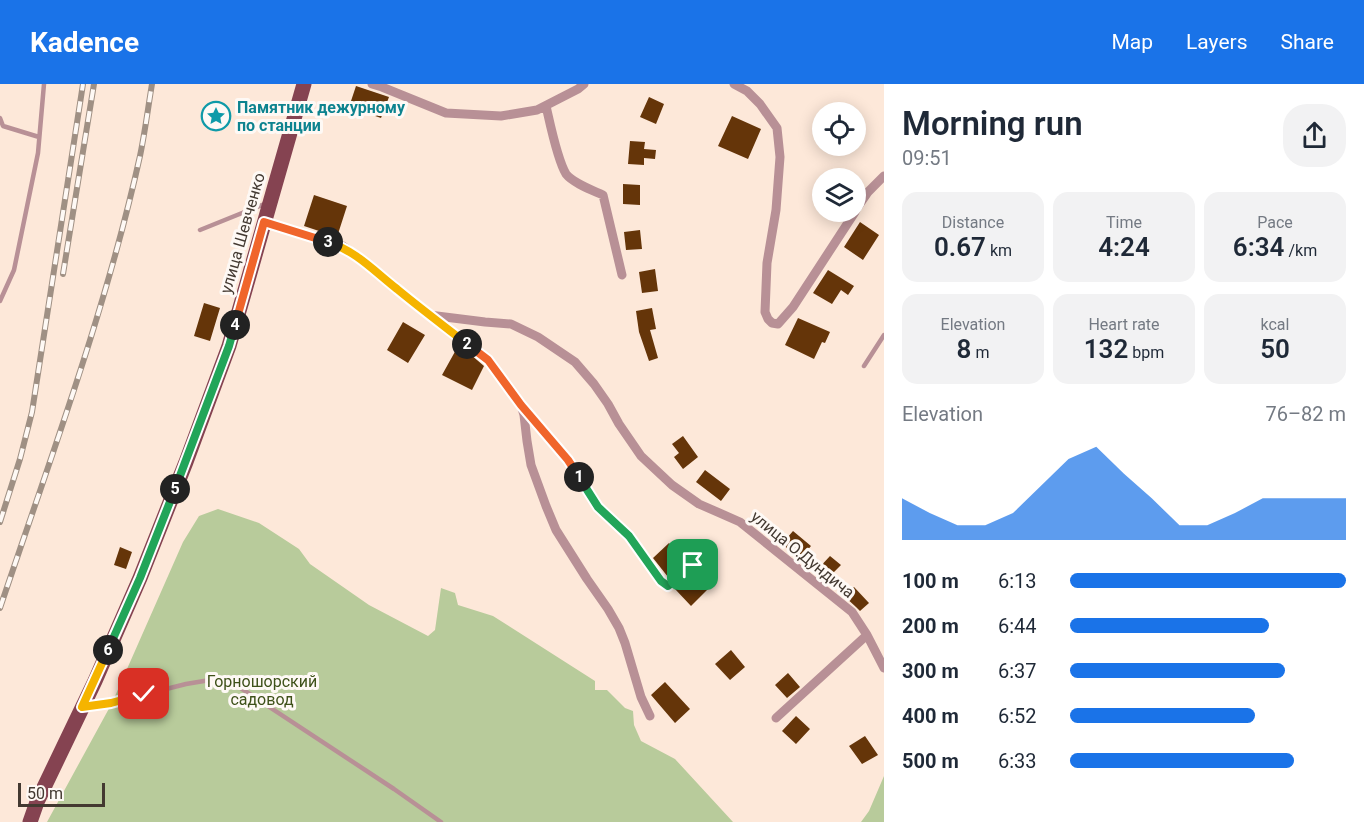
<!DOCTYPE html>
<html lang="en">
<head>
<meta charset="utf-8">
<style>
	body { margin:0; font-family:Roboto,sans-serif; background:#f2f2f3; color:#1f2937; height:100vh; display:flex; flex-direction:column; font-size:22px; white-space:nowrap }
	* { box-sizing:border-box; margin:0 }
	p { font-size:20px; color:#747a83 }
	.icon { flex:none; width:33px; height:33px; fill:none; stroke:currentColor; stroke-width:2; stroke-linecap:round; stroke-linejoin:round }
	.map { position:relative; flex:1; overflow:hidden }
	.side { display:flex; flex-direction:column; background:#fff; width:480px }
	.side>* { flex:none }
	.controls { position:absolute; left:812px; top:18px; display:grid; gap:12px }
	.controls a { display:grid; place-items:center; width:54px; height:54px; border-radius:50%; background:#fff; box-shadow:0 3px 15px #0003; font-size:30px }
	.scale { position:absolute; left:18px; bottom:15px; width:87px; box-sizing:border-box; padding-left:6px; border:3px solid #433931; border-top:0; font-size:16px; line-height:21px; white-space:nowrap; color:#433931; -webkit-text-stroke:4px #fef9f5; paint-order:stroke }
	.pin { position:absolute; display:grid; place-items:center; width:51px; height:51px; color:#fff; margin:-26px; border-radius:12px; box-shadow:0 3px 9px #0006 }
	.km { position:absolute; width:30px; height:30px; margin:-15px; border-radius:50%; background:#222; color:#fff; font-size:16px; line-height:30px; text-align:center }
	.round { display:grid; place-items:center; flex:none; width:63px; height:63px; border-radius:24px; background:#f2f2f3 }
	.head { display:flex; align-items:center; justify-content:space-between; height:102px; padding:0 18px }
	h1 { font-size:33px; font-weight:600; line-height:45px }
	.stats { display:grid; grid-template-columns:repeat(3,1fr); gap:9px; height:102px; padding:6px 18px }
	.stats div { display:grid; align-content:center; border-radius:15px; background:#f2f2f3; text-align:center }
	.stats b { font-size:26px; font-weight:600 }
	.stats small { font-size:16px; font-weight:400 }
	.stats p { font-size:16px }
	.chart { height:168px; padding:12px 18px }
	.chart p { display:flex; justify-content:space-between }
	.chart svg { width:100%; height:108px; margin-top:6px; fill:#1a73e8; opacity:.7 }
	ul { padding:0 18px; list-style:none; font-size:20px }
	li { display:grid; grid-template-columns:96px 72px 1fr; align-items:center; height:45px }
	li i { height:15px; border-radius:8px; background:#1a73e8 }
	header { display:flex; align-items:center; gap:36px; box-sizing:border-box; height:84px; padding:0 30px; background:#1a73e8; color:#fff }
	header strong { font-size:28px }
	nav { display:flex; gap:33px; margin-inline-start:auto; font-size:21px }
	main { display:flex; flex:1; min-height:0 }
	.map>svg:first-child { display:block }
</style>
</head>
<body>
<header>
<strong>Kadence</strong>
<nav><a>Map</a><a>Layers</a><a>Share</a></nav>
</header>
<main>
<div class="map">
<svg width="884" height="738" viewBox="0 0 884 738">
	<rect width="100%" height="100%" fill="#fde8d9"/>
	<path fill="#b8cb9b" d="M218 425 259 439 299 465 310 480 369 521 428 552 435 546 441 504 455 509 458 521 493 532 595 597V606H607L625 624 633 627 634 641 641 657 675 675 733 738H47L112 619 183 458 199 432Z
		M884 692V738H861L869 727Z"/>
	<path fill="#653509" d="M356 2 389 13 381 34 349 23Z
		M649 13 664 20 656 40 640 33Z
		M732 32 761 45 748 75 718 62Z
		M630 57 645 58 644 65 656 66 655 75 644 74V81L628 80Z
		M623 100 640 101V121L623 120Z
		M314 111 347 122 337 153 304 142Z
		M860 138 879 151 863 176 844 163Z
		M640 146 642 165 626 166 624 148Z
		M655 185 658 207 642 209 639 188Z
		M828 186 854 202 848 211 841 206 832 220 813 209Z
		M204 219 220 224 210 257 194 252Z
		M652 224 656 245 650 246 658 274 649 277 639 248 636 227Z
		M798 234 830 248 825 259 822 258 814 275 785 261Z
		M403 238 425 251 408 279 387 266Z
		M457 264 470 270 484 282 472 306 442 291Z
		M683 352 698 373 683 385 674 373 679 369 672 360Z
		M705 386 730 405 721 417 696 398Z
		M793 447 811 462 800 475 782 460Z
		M669 459 686 478 668 493 653 474Z
		M120 463 132 468 126 485 114 481Z
		M830 472 841 481 827 495 817 486Z
		M696 487 711 502 691 522 675 505Z
		M854 503 869 519 860 527 856 523 844 512Z
		M731 566 745 583 730 596 715 580Z
		M788 589 800 603 787 614 775 601Z
		M665 598 690 625 675 639 651 611Z
		M796 632 810 645 796 660 782 647Z
		M865 652 878 671 862 680 849 662Z"/>
	<g fill="none" stroke-linecap="round" stroke-linejoin="round">
		<path stroke="#b89096" stroke-width="4.5" d="M0 34 3 42 39 53
			M200 146 267 119
			M0 217 14 186 38 69 44 0
			M864 282 884 251
			M88 622 111 619 186 600 210 596 233 599 394 705 441 738"/>
		<path stroke="#b89096" stroke-width="9" d="M372 0 382 3 446 29 501 32 537 26 578 5 584 0
			M734 0 747 7 760 20 777 44 780 73 776 126 767 179 765 228 768 235 772 239 778 240 793 223 855 128
			M546 22C550 39 557 75 566 90 573 99 592 106 603 111L622 191
			M855 127 868 108 884 92
			M264 138 343 162 366 179 429 231 485 238 511 240 538 253 575 278 594 300 608 320 619 340 641 372 672 401 699 420 740 438 852 528 867 551 884 584
			M431 232 488 276 521 321 524 331 527 357 531 381 546 422 556 446 587 495 608 525 619 544 625 559 641 613 650 632
			M523 322 568 376 598 423 629 452 661 497 668 502 693 481
			M776 634 867 551"/>
		<path stroke="#854351" stroke-width="15" d="M30 738 37 718 95 597 140 494 186 378 229 262 304 0"/>
		<g stroke="#9f9084" stroke-width="6">
			<path id="rail" d="M63 190 94 0
				M0 438 20 375 32 328 83 0
				M0 524C50 375 106 226 140 72 145 48 148 24 152 0"/>
		</g>
		<use href="#rail" stroke="#fef9f5" stroke-width="4" stroke-dasharray="11" stroke-linecap="butt"/>
	</g>
	<g fill="none" stroke-linecap="round" stroke-linejoin="round">
		<g stroke="#fff" stroke-width="12">
			<path id="split-1" d="M579 393 598 423 629 452 661 497 668 502 693 481"/>
		</g>
		<g stroke="#fff" stroke-width="12">
			<path id="split-2" d="M467 260 488 276 521 321 568 376 579 393"/>
		</g>
		<g stroke="#fff" stroke-width="12">
			<path id="split-3" d="M328 158C356 167 374 187 397 205 420 224 444 242 467 260"/>
		</g>
		<g stroke="#fff" stroke-width="12">
			<path id="split-4" d="M235 241 264 138 328 158"/>
		</g>
		<g stroke="#fff" stroke-width="12">
			<path id="split-5" d="M175 405 229 262 235 241"/>
		</g>
		<g stroke="#fff" stroke-width="12">
			<path id="split-6" d="M108 566 140 494 175 405"/>
		</g>
		<g stroke="#fff" stroke-width="12">
			<path id="split-7" d="M108 566 82 623 111 619 144 610"/>
		</g>
		<use href="#split-1" stroke="#22a559" stroke-width="8"/>
		<use href="#split-2" stroke="#f0652b" stroke-width="8"/>
		<use href="#split-3" stroke="#f5b400" stroke-width="8"/>
		<use href="#split-4" stroke="#f0652b" stroke-width="8"/>
		<use href="#split-5" stroke="#22a559" stroke-width="8"/>
		<use href="#split-6" stroke="#22a559" stroke-width="8"/>
		<use href="#split-7" stroke="#f5b400" stroke-width="8"/>
	</g>
	<defs>
		<g id="sight-ring" transform="scale(1.5)"><circle r="9.5" fill="#fef9f5" stroke="#0f9aa8" stroke-width="1.5"/><path d="M0-6L1.8-2.2L6-1.7L2.9 1.2L3.7 5.4L0 3.3L-3.7 5.4L-2.9 1.2L-6-1.7L-1.8-2.2Z" fill="#0f9aa8"/></g>
	</defs>
	<g fill-rule="evenodd">
		<use href="#sight-ring" x="216" y="32"/>
	</g>
	<g text-anchor="middle" stroke-width="6" stroke-linejoin="round" paint-order="stroke">
		<g font-size="16" font-weight="bold" fill="#0d838f" stroke="#fef9f5" text-anchor="start">
			<text x="237" y="29">Памятник дежурному<tspan x="237" dy="18">по станции</tspan></text>
		</g>
		<g font-size="16" fill="#433931" stroke="#fef9f5">
			<text transform="translate(242 149) rotate(-74)" y="6">улица Шевченко</text>
			<text transform="translate(803 470) rotate(39)" y="6">улица О.Дундича</text>
		</g>
		<g font-size="16" fill="#3e5119" stroke="#fef9f5">
			<text x="262" y="603">Горношорский<tspan x="262" dy="18">садовод</tspan></text>
		</g>
	</g>
</svg>
<div class="controls">
<a><svg class="icon" aria-label="locate" viewBox="0 0 24 24"><circle cx="12" cy="12" r="6"/><path d="M12 2v4M12 18v4M2 12h4M18 12h4"/></svg></a>
<a><svg class="icon" aria-label="layers" viewBox="0 0 24 24"><path d="M12 4l9 5-9 5-9-5zM3 14l9 5 9-5"/></svg></a>
</div>
<div class="scale">50 m</div>
<div class="pin" style="left:693px;top:481px;background:#1e9e55"><svg class="icon" aria-label="arrive" viewBox="0 0 24 24"><path d="M6 21V4h12l-3 4 3 4H6"/></svg></div>
<div class="pin" style="left:144px;top:610px;background:#d93025"><svg class="icon" aria-label="check" viewBox="0 0 24 24"><path d="M5 12l5 5 9-10"/></svg></div>
<b class="km" style="left:579px;top:393px">1</b>
<b class="km" style="left:467px;top:260px">2</b>
<b class="km" style="left:328px;top:158px">3</b>
<b class="km" style="left:235px;top:241px">4</b>
<b class="km" style="left:175px;top:405px">5</b>
<b class="km" style="left:108px;top:566px">6</b>
</div>
<section class="side">
<div class="head"><div><h1>Morning run</h1><p>09:51</p></div><a class="round"><svg class="icon" aria-label="share" viewBox="0 0 24 24"><path d="M12 15V3M7 8l5-5 5 5M5 13v7h14v-7"/></svg></a></div>
<div class="stats">
<div><p>Distance</p><b>0.67<small> km</small></b></div>
<div><p>Time</p><b>4:24</b></div>
<div><p>Pace</p><b>6:34<small> /km</small></b></div>
</div>
<div class="stats">
<div><p>Elevation</p><b>8<small> m</small></b></div>
<div><p>Heart rate</p><b>132<small> bpm</small></b></div>
<div><p>kcal</p><b>50</b></div>
</div>
<div class="chart"><p><span>Elevation</span>76–82 m</p>
<svg viewBox="0 0 160 44" preserveAspectRatio="none"><path d="M0 44V27L10 33L20 38L30 38L40 33L50 22L60 11L70 6L80 17L90 27L100 38L110 38L120 33L130 27L140 27L150 27L160 27V44z"/></svg>
</div>
<ul>
<li><b>100 m</b>6:13<i style="width:100%"></i></li>
<li><b>200 m</b>6:44<i style="width:72%"></i></li>
<li><b>300 m</b>6:37<i style="width:78%"></i></li>
<li><b>400 m</b>6:52<i style="width:67%"></i></li>
<li><b>500 m</b>6:33<i style="width:81%"></i></li>
</ul>
</section>
</main>
</body>
</html>
